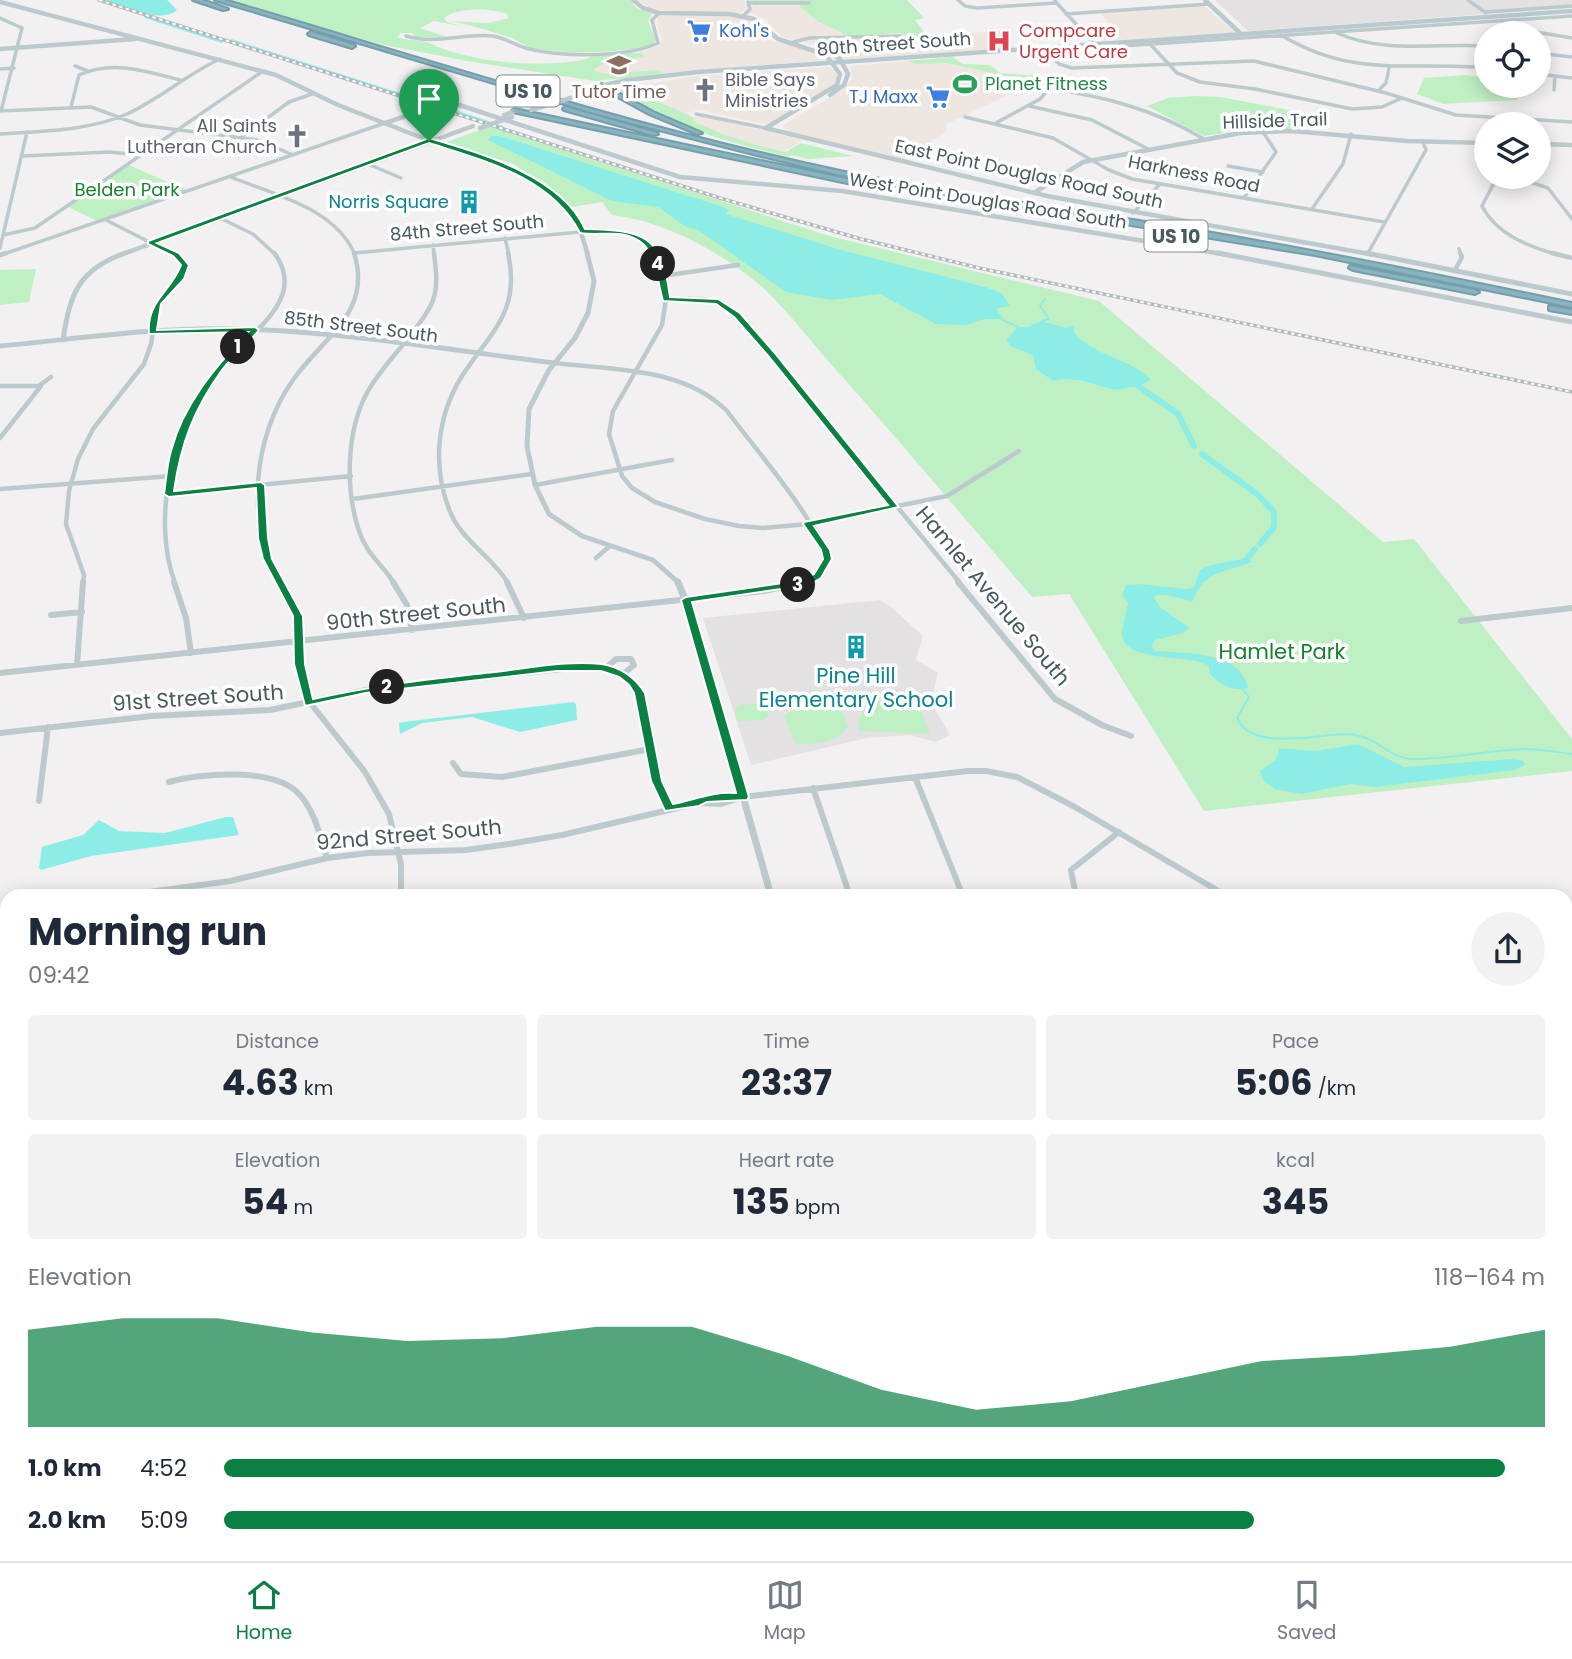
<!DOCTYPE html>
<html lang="en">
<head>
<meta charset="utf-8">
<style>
	body { margin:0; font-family:Poppins,sans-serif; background:#f2f2f3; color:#1f2937; height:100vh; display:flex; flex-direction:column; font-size:26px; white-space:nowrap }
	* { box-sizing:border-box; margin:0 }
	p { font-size:23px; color:#747a83 }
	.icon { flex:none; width:38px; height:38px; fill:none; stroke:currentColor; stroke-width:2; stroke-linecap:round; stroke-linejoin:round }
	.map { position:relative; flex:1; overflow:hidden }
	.details { position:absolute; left:0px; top:889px; width:1573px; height:672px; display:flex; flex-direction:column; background:#fff; border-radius:21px 21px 0 0; box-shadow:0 4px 18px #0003 }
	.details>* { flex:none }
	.buttons { position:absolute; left:1474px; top:21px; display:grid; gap:14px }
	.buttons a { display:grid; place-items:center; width:77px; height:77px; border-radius:50%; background:#fff; box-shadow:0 4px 18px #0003; font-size:35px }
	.pin { position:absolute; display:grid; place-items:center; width:60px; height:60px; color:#fff; margin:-72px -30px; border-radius:50% 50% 50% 0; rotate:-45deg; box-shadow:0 0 7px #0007 }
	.pin .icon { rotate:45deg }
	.km { position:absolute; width:35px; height:35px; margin:-18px; border-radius:50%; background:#222; color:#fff; font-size:19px; line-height:35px; text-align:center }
	.round { display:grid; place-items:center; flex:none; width:74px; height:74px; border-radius:37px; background:#f2f2f3 }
	.overview { display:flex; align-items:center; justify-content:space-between; height:119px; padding:0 28px }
	h1 { font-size:38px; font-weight:700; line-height:52px }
	.metrics { display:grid; grid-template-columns:repeat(3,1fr); gap:10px; height:119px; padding:7px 28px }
	.metrics div { display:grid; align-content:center; border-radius:7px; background:#f2f2f3; text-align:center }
	.metrics b { font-size:35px; font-weight:700 }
	.metrics small { font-size:19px; font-weight:400 }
	.metrics p { font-size:19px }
	.chart { height:196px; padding:14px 28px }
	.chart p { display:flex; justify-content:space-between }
	.chart svg { width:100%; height:126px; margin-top:7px; fill:#0b8043; opacity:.7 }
	ul { padding:0 28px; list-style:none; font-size:23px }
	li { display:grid; grid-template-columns:112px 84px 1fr; align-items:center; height:52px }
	li i { height:18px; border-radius:9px; background:#0b8043 }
	.dock { display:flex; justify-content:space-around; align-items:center; height:98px; border-top:2px solid #e0e1e3; background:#fff; font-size:19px; color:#747a83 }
	.dock a { display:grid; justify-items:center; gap:4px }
	.dock .current { color:#0b8043 }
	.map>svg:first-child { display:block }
</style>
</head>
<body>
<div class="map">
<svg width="1572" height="1561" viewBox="0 0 1572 1561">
	<rect width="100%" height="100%" fill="#f3f0f1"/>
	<path fill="#eee6e0" d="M638 0H744L747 7 742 13H677L650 8Z
		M795 2 893 36 901 33 910 37 1000 31 1014 48 845 59 820 46 782 37 766 20 749 13 754 4Z
		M1204 6 1235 32 1098 42 1082 27 1111 25 1099 12Z
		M710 15 734 16 753 21 770 40 818 54 827 60 683 71 616 80 575 75 601 54 637 53 659 46 662 40 657 26 658 16Z
		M952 57 956 62 1035 82 945 125 947 131 904 158 907 160 789 132 782 126 842 90 852 79 851 66Z
		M829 67 837 72V81L833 85 768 125 700 110 687 113 691 117H709L803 140 780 154 716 134 613 90 695 76Z"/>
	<path fill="#e4e1e3" d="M1215 0H1572V8L1248 31Z
		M880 600 891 607 923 636 916 660 938 673 931 702 950 735 936 742 909 735 867 738 751 765 703 618Z"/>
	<path fill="#bff0c4" d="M224 0H630L636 8 652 14 648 21 656 40 651 46C613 53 570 55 532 48 524 46 519 41 512 38 492 32 474 26 451 21L489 23 509 18 507 14C490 8 459 7 444 18L447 22 461 26 434 21 420 28 450 38 414 37 412 33H401L397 37C407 41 419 39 429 43 472 63 537 68 583 60L589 58 591 53H642L644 56C623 63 611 55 593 71L607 74 658 70 664 73 595 81 467 61 384 45Z
		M750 0H907L924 18 915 20 927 36 909 37 901 33 849 36 817 21 795 2 753 5Z
		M953 57 962 64 990 65 1000 73 1039 76 1044 80 1034 82 947 63 915 64 908 61Z
		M1465 75 1486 78V86H1506L1518 100 1443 104 1417 94 1424 78Z
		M621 87 644 99 659 102 693 117V121C723 136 753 145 786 152L801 143 853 156 808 159 792 155 788 157C729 142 665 125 613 90Z
		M1196 96 1221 97 1299 112 1300 130H1245L1204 136 1147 106 1168 98Z
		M491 126 829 236 1099 301 1383 542 1414 539 1572 739V771L1204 811 1069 594 1032 597C965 519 899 440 830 363 809 339 779 300 755 281 715 249 663 221 612 215L602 202 572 207 514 164 444 143Z
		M126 164 189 191 99 222 66 206Z
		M36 269 29 302 0 305V270Z
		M906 698 917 701 930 734 859 731C856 700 882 701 906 698Z
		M764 702 769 716 764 720 737 721 734 709 739 705Z
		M841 707 848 727C835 744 817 744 796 744L784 716 791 711Z
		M1167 1554H1494L1456 1561H1169Z"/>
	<path fill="#8cede6" d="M105 0H167L177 10C161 24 123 8 105 0Z
		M491 136H500L720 206 729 210 726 214 838 249 985 287 1002 293 1010 306 997 308V312L1003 317 1001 319H985L967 325 936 324 880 294 832 300 786 292 698 230 686 227 658 207 612 201 488 140Z
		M1042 321 1066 328 1074 325V333C1094 356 1130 358 1151 380L1138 386 1115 390 1080 380 1063 379 1053 381 1036 369 1033 355 1012 347 1006 340 1018 327H1028Z
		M1246 557 1252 562C1227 572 1203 570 1193 601 1182 600 1163 591 1154 597L1160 607 1190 628 1183 633 1155 640 1152 646 1155 651C1184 653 1242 651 1248 688 1231 692 1220 684 1209 673V666C1188 653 1129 664 1122 636 1121 628 1127 612 1128 603L1122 594 1126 585 1139 584 1187 589 1194 587 1200 570C1215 561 1231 564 1246 557Z
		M573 702 576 704 577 720 520 732 472 717 422 723 400 734 399 723 403 722Z
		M1358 744 1404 767 1511 759 1523 761 1525 765 1514 770 1376 787 1350 784 1302 794 1275 789 1263 780 1260 771 1276 760 1279 748 1315 751Z
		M226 817H233L239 835 91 856 41 870 39 868 42 847 83 835 99 820 119 831 165 833Z"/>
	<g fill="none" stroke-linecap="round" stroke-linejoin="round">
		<path stroke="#8cede6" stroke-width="2" d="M145 17 222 42
			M231 40 431 104
			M437 105 491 123
			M496 125 503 127 504 133
			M1001 319 1018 327
			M1042 321 1049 319 1040 306 1045 299
			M1243 690 1249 697 1237 718C1251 752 1319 734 1347 734 1376 735 1389 758 1411 759 1449 760 1486 750 1524 749 1540 749 1556 752 1572 754"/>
		<path stroke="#8cede6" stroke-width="6" d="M1138 386 1178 414 1194 446
			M1202 454 1257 494 1274 512V527L1260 544
			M1245 561 1255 549"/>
		<g stroke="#739eab" stroke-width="4">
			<path id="motorway" d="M193 0H202L228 9 223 10Z
				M215 0H224C428 60 632 127 840 171 954 195 1069 209 1183 228 1313 250 1443 276 1572 303V307L1315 255 935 193 837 174 757 155 601 115Z
				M311 32 354 45 355 46 352 48 309 35 308 34Z
				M602 84 653 112 702 133 697 134 649 114 600 87 599 86Z
				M566 107 657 133 658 134 653 135 564 110 563 109Z
				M515 109 885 187 888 189 885 191 513 112 512 111Z
				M1350 266 1475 290 1479 292 1475 294 1353 270 1349 268Z
				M1549 306 1572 310V314L1549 310Z"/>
		</g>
		<path stroke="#bccacd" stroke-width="3.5" d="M958 0 965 6 977 8 1057 3
			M1468 0 1486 13
			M1055 1 1096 46
			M749 3H809
			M1485 12 1572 6
			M1066 14 1209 4
			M743 16 750 9 748 2
			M0 18 22 28 1 111
			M1502 22 1525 30 1572 38
			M1337 33C1385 54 1435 43 1486 46
			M1281 35C1354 79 1407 61 1486 68
			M406 36C436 45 463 33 493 36 506 38 516 46 529 49 563 57 626 58 658 43L652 20 659 13
			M790 43 809 38 901 36
			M1150 44 1177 73 1200 82 1255 89 1352 109 1382 107 1402 98
			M1042 47 1059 64 1072 68 1254 61 1386 93 1456 115 1572 122
			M1047 51 1572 16
			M1538 53 1572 57
			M75 66 88 71
			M0 69 14 68
			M1538 74 1572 78
			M1554 90 1555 76
			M1378 91 1386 83 1389 68
			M1029 106 1092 120 1150 150
			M71 107 79 75C113 60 145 71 180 80
			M0 111 91 107 140 125 258 140 293 155
			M696 114 765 128
			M965 117 1053 138 1109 170 1132 179 1384 222
			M994 124 1040 99 1049 89C1105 96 1155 110 1204 139
			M0 134C42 131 88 131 127 114 160 99 187 74 220 59
			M240 138 289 102 312 94
			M21 156 110 152 140 155
			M368 164 401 178
			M1228 166 1263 172
			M231 177C274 195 336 208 355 255
			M1497 177 1482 206C1497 235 1528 246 1558 255
			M1515 177 1548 188 1572 219
			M1244 198 1276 152 1263 132
			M1312 209 1343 164 1351 134
			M1133 213 1160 184
			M220 218 253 234 276 255
			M106 220 175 255
			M3 235 35 228 263 71
			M505 238 509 255
			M433 245 434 255
			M0 248 27 132
			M1459 249 1461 255
			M354 253 602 230 631 234 650 244 654 255
			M1368 253 1426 150 1423 142
			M1 255 385 123"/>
		<path stroke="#bccacd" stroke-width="4.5" d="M508 253C521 311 491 332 462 376 437 416 432 465 449 509 460 540 492 556 508 583
			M653 253 664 280 666 299 662 325 613 411 609 434 622 476 632 488 655 502 705 519 739 526 763 528 808 524 947 496 1019 451
			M1552 253 1572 258
			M0 255 6 253
			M1455 270 1462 257 1460 253
			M662 276 738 265
			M666 299H702L724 305 772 355 960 583
			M555 363C613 370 683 367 727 411 756 450 813 515 828 559L818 576 804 583
			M40 385 51 377
			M0 386H41L0 438
			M535 485 672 460
			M0 489 172 476
			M169 494 351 476
			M353 499 532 474
			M596 558 610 546
			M83 583 84 575 66 524 69 491 78 459 93 429 144 364 151 344 157 304 180 279 185 265 172 253
			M175 583C150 516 174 420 220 366 240 343 273 323 283 293 287 279 283 264 274 253
			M281 583C244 524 253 436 293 380 323 337 373 312 354 253
			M394 583C382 564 367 555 359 531 345 489 346 430 368 391 385 361 415 336 431 305 439 289 436 270 434 253"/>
		<path stroke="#bccacd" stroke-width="6" d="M174 582 186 618 191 653
			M280 582 297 614 300 666 308 700 365 772 389 814 401 864V896
			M393 582 407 605 412 630
			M507 582 524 618
			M958 582 1055 699 1102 725 1131 736
			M51 615 82 612
			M1461 621 1572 608
			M77 665 83 582
			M606 668 616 659H631L634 665 622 675
			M0 673 764 591 808 582
			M0 733 152 716 270 710 366 690 591 666C611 669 628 675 639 693L657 781 669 809
			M453 763 461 774 502 777 650 749
			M915 777 963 896
			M169 782C201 773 275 767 299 794 315 811 320 836 327 858
			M813 788 850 896
			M720 796 743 797 721 804 699 803Z
			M743 797 968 771H986L1017 777 1075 807 1227 896
			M39 801 48 727
			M120 896 230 881 327 858 368 853 466 850 509 844 562 835 699 803
			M1076 896 1071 870 1119 832
			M0 931 7 928"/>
		<path stroke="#bccacd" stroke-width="8" d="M0 1029 6 1036
			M1566 1173H1572
			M0 1262 7 1263
			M1566 1361 1572 1371
			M0 1457 7 1444
			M0 1461 7 1469
			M1566 1550 1572 1549
			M37 1554 56 1558 89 1554
			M333 1554V1561
			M586 1554 596 1561
			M845 1554 848 1561
			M1078 1554V1561
			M1531 1556 1544 1554"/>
		<path stroke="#bccacd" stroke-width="4.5" d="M633 0 643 8 659 13 729 14 754 19 778 39 826 55 840 74 837 85 766 128
			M0 2 276 75 338 105 435 143 513 169 563 202 576 217 588 255
			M0 49 135 39
			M824 50 840 59 848 74 844 85 830 95
			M411 114 441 102H450L680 177 842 191 1228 255
			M504 115 515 111
			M385 123 412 114
			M765 128 1047 196 1375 255
			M1538 144 1572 145
			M1034 193 1083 162 1241 133 1292 131 1407 141 1486 143
			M120 255 473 126"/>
		<path stroke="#bccacd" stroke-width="5" d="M587 253 594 281 588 313 575 338 549 370 529 409 527 446 535 485 549 514 582 536 653 560 679 583
			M1218 253 1572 322
			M1366 253 1572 294
			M63 340C70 294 78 270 125 253
			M0 346C77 339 155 327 233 329 340 331 448 350 555 363"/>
		<path stroke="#bccacd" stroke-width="7" d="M678 582 694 622 771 896"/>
		<path stroke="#bccacd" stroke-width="9" d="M1566 1106 1572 1105
			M957 1554 959 1561"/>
		<path stroke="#b9cacf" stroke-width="4.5" d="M1205 0 1241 34
			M574 92 627 80 698 72 1572 11"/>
		<use href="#motorway" fill="#88b3bf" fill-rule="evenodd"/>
		<g stroke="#b2b8bb" stroke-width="3.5">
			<path id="rail" d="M99 0 723 199 861 239 979 268 1572 392"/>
		</g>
		<use href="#rail" stroke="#fff" stroke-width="2" stroke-dasharray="3.5" stroke-linecap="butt"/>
		<path stroke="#bccacd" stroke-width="4.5" d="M480 128 512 117"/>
		<path stroke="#b9cacf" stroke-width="4.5" d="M531 110 581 95"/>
	</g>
	<path fill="#0b8043" stroke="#fff" stroke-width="2" fill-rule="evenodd" d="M429 138C480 153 562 176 585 229 643 230 662 234 670 297L718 299 740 313 775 353 899 507 814 526 830 550 832 559 821 578 809 585 692 602 749 797 747 800 707 802 699 806 665 811 651 781 634 693 629 685 619 677 601 671H557L366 693 305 706 294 664 293 616 263 559 258 538 256 488 169 497 164 494C166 480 167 464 171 451 183 404 216 366 248 332L149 334C146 301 171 292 181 265L173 256 148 244V241ZM429 143C485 161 551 177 580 233 592 235 606 233 619 234 658 239 654 271 663 301L716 304 734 317 769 357 888 505 804 522 803 524 821 550 823 559 814 574 803 580 686 597 681 600 736 793C713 791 694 800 673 804L662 781 645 693C635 677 620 667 602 664 567 660 529 668 494 672 433 679 373 685 313 699L305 664 303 616 272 559 268 538 265 485 261 482 174 491C181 443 194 409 222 370 233 356 248 344 259 330L255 327 157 330 161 304 184 279 189 265 179 253 157 243Z"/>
	<defs>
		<g id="supermarket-bare" transform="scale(1.89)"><path d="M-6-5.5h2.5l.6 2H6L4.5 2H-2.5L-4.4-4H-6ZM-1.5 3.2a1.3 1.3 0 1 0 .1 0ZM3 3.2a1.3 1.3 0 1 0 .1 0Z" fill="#3f7fe0" stroke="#fff" stroke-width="2.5" paint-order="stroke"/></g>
		<g id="hospital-bare" transform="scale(1.89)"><path d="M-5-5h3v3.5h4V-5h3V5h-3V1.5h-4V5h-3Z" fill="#e0444e" stroke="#fff" stroke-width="2.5" paint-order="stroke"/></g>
		<g id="school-bare" transform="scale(1.89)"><path d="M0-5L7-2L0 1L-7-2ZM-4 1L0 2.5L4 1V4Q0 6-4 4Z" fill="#8d6e63" stroke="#fff" stroke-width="2.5" paint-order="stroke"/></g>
		<g id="stadium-bare" transform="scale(1.89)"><path d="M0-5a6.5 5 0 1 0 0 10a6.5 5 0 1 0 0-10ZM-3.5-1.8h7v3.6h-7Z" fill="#2e9e5b" stroke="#fff" stroke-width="2.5" paint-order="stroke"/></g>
		<g id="church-bare" transform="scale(1.89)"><path d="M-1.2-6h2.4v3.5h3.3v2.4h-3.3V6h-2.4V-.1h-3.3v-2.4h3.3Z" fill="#6b7280" stroke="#fff" stroke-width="2.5" paint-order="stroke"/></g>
		<g id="building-bare" transform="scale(1.89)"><path d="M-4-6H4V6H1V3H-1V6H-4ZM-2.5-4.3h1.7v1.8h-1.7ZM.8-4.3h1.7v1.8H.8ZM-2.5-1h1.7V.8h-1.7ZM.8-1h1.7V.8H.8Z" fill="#0f9aa8" stroke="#fff" stroke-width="2.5" paint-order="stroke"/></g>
	</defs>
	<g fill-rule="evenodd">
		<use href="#supermarket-bare" x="699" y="31"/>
		<use href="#hospital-bare" x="999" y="41"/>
		<use href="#school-bare" x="619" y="65"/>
		<use href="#stadium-bare" x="965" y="84"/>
		<use href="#church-bare" x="705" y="90"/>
		<use href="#supermarket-bare" x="938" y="97"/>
		<use href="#church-bare" x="297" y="136"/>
		<use href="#building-bare" x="469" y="202"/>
		<use href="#building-bare" x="856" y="647"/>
	</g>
	<g text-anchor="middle" stroke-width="7" stroke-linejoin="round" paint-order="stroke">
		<g font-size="18" fill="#366cbe" stroke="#fff" text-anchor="start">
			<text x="719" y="37">Kohl's</text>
			<text x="918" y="103" text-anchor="end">TJ Maxx</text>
		</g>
		<g font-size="18" fill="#be3a42" stroke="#fff" text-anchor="start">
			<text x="1019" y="37">Compcare<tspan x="1019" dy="21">Urgent Care</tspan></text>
		</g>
		<g font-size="18" fill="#485a5e" stroke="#fff">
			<text transform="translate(894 44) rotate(-4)" y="6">80th Street South</text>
			<text transform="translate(1275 121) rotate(-2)" y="6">Hillside Trail</text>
			<text transform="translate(1029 174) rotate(12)" y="6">East Point Douglas Road South</text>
			<text transform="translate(1194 174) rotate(11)" y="6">Harkness Road</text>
			<text transform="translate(988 201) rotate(9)" y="6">West Point Douglas Road South</text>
			<text transform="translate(467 228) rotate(-5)" y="6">84th Street South</text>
			<text transform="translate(361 327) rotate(7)" y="6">85th Street South</text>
		</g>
		<g font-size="18" fill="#5b616d" stroke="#fff" text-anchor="start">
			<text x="725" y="86">Bible Says<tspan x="725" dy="21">Ministries</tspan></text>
			<text x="277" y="132" text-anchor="end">All Saints<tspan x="277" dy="21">Lutheran Church</tspan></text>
		</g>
		<g font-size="18" fill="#27864d" stroke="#fff" text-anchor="start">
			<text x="985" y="90">Planet Fitness</text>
		</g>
		<g font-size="18" fill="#785e54" stroke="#fff">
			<text x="619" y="98">Tutor Time</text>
		</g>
		<g font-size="18" fill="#16822e" stroke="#fff">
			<text x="127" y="196">Belden Park</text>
		</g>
		<g font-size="18" fill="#0d838f" stroke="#fff" text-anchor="end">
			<text x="449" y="208">Norris Square</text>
		</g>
		<g fill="#fff" stroke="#7f8c8e" stroke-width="2">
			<rect x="496.5" y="75.5" width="63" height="31" rx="5"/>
			<rect x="1144.5" y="220.5" width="63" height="31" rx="5"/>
		</g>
		<g font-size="19" font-weight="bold" fill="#485a5e">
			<text x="528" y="98">US 10</text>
			<text x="1176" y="243">US 10</text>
		</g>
		<g font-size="21" fill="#485a5e" stroke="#fff">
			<text transform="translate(993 596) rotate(50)" y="7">Hamlet Avenue South</text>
			<text transform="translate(416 614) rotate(-6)" y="7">90th Street South</text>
			<text transform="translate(198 698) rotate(-4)" y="7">91st Street South</text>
			<text transform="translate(409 835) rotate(-5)" y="7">92nd Street South</text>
		</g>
		<g font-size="21" fill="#16822e" stroke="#fff">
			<text x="1282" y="659">Hamlet Park</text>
		</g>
		<g font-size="21" fill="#0d838f" stroke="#fff">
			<text x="856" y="683">Pine Hill<tspan x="856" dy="24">Elementary School</tspan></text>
		</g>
	</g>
</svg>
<div class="buttons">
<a><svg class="icon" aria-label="locate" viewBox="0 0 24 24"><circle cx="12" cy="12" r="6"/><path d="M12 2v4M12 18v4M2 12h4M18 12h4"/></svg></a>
<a><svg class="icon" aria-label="layers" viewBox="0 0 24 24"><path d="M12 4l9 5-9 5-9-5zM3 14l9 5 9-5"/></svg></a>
</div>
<div class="pin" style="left:429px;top:141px;background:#1e9e55"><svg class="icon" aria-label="arrive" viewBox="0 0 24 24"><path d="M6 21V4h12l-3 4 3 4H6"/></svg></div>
<b class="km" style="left:238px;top:347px">1</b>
<b class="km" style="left:387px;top:687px">2</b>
<b class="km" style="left:798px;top:585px">3</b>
<b class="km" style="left:658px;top:264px">4</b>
<section class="details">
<div class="overview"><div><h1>Morning run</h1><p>09:42</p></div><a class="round"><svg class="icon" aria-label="share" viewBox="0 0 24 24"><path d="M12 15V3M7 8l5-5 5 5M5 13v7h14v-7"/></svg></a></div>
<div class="metrics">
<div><p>Distance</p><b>4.63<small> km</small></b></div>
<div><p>Time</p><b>23:37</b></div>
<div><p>Pace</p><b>5:06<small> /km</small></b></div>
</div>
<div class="metrics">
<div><p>Elevation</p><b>54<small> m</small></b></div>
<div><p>Heart rate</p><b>135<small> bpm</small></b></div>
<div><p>kcal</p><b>345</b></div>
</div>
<div class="chart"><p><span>Elevation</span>118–164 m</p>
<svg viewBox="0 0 160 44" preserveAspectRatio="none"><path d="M0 44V10L10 6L20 6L30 11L40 14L50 13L60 9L70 9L80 19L90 31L100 38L110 35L120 28L130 21L140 19L150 16L160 10V44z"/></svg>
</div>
<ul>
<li><b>1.0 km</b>4:52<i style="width:97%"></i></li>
<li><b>2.0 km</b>5:09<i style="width:78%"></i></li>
</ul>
</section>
</div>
<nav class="dock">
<a class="current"><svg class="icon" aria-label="home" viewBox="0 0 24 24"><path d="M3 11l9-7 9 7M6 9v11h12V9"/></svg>Home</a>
<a><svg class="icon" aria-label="map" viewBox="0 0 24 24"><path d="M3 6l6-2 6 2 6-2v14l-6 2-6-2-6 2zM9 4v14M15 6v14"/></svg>Map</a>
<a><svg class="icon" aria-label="saved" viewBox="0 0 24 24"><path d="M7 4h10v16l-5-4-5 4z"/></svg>Saved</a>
</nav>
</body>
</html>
